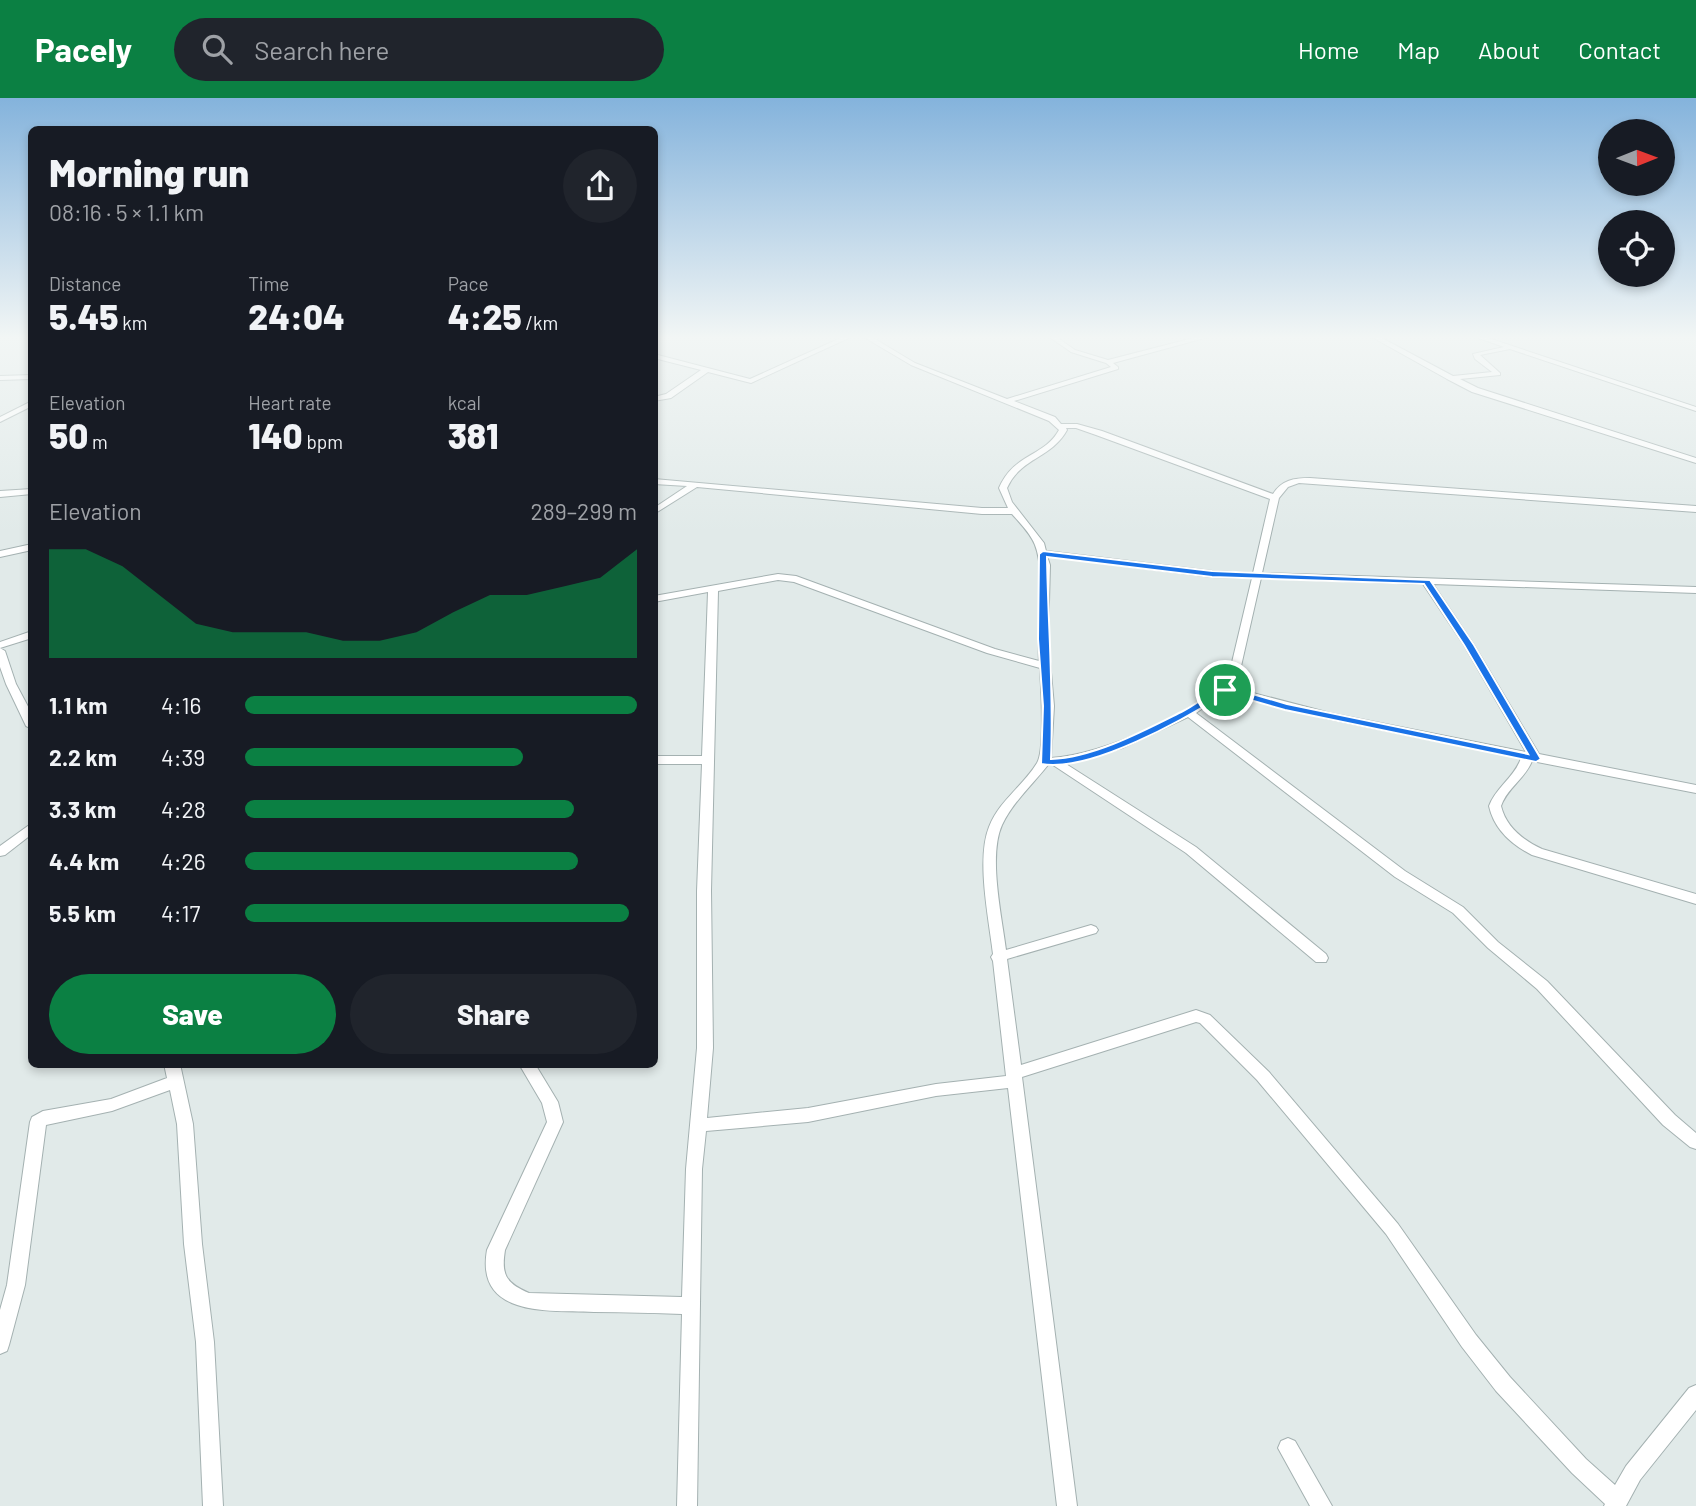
<!DOCTYPE html>
<html lang="en">
<head>
<meta charset="utf-8">
<style>
	body { margin:0; font-family:Barlow,sans-serif; background:#20242c; color:#f1f3f6; height:100vh; display:flex; flex-direction:column; font-size:26px; white-space:nowrap }
	* { box-sizing:border-box; margin:0 }
	p { font-size:23px; color:#9ea1a6 }
	.icon { flex:none; width:38px; height:38px; fill:none; stroke:currentColor; stroke-width:2; stroke-linecap:round; stroke-linejoin:round }
	.map { position:relative; flex:1; overflow:hidden }
	.drawer { position:absolute; left:28px; top:28px; width:630px; height:942px; display:flex; flex-direction:column; background:#171b24; border-radius:10px; box-shadow:0 4px 10px #0003 }
	.drawer>* { flex:none }
	.needle { width:46px; rotate:89deg }
	.tools { position:absolute; left:1598px; top:21px; display:grid; gap:14px }
	.tools a { display:grid; place-items:center; width:77px; height:77px; border-radius:50%; background:#171b24; box-shadow:0 4px 10px #0003; font-size:35px }
	.pin { position:absolute; display:grid; place-items:center; width:60px; height:60px; color:#fff; margin:-30px; border:4px solid #fff; border-radius:50%; box-shadow:0 2px 7px #0007 }
	.round { display:grid; place-items:center; flex:none; width:74px; height:74px; border-radius:37px; background:#20242c }
	.headline { display:flex; align-items:center; justify-content:space-between; height:119px; padding:0 21px }
	h1 { font-size:38px; font-weight:800; line-height:52px }
	.metrics { display:grid; grid-template-columns:repeat(3,1fr); gap:10px; height:119px; padding:7px 21px }
	.metrics div { display:grid; align-content:center }
	.metrics b { font-size:35px; font-weight:800 }
	.metrics small { font-size:19px; font-weight:400 }
	.metrics p { font-size:19px }
	.chart { height:196px; padding:14px 21px }
	.chart p { display:flex; justify-content:space-between }
	.chart svg { width:100%; height:126px; margin-top:7px; fill:#0b8043; opacity:.7 }
	.action { display:flex; gap:14px; margin-top:auto; padding:14px 21px }
	.action a { flex:1; height:80px; border-radius:42px; background:#0b8043; color:#fff; font-size:28px; font-weight:800; line-height:80px; text-align:center }
	.action a+a { background:#20242c; color:#f1f3f6 }
	ul { padding:0 21px; list-style:none; font-size:23px }
	li { display:grid; grid-template-columns:112px 84px 1fr; align-items:center; height:52px }
	li i { height:18px; border-radius:9px; background:#0b8043 }
	header { display:flex; align-items:center; gap:42px; box-sizing:border-box; height:98px; padding:0 35px; background:#0b8043; color:#fff }
	header strong { font-size:33px }
	nav { display:flex; gap:38px; margin-inline-start:auto; font-size:24px }
	.search { width:490px; height:63px; background:#20242c; display:flex; align-items:center; gap:18px; box-sizing:border-box; padding:0 24px; border-radius:38px; color:#9ea1a6; font-size:26px }
	.map>svg:first-child { display:block }
</style>
</head>
<body>
<header>
<strong>Pacely</strong>
<div class="search"><svg class="icon" aria-label="search" viewBox="0 0 24 24"><circle cx="10" cy="10" r="6"/><path d="M15 15l6 6"/></svg>Search here</div>
<nav><a>Home</a><a>Map</a><a>About</a><a>Contact</a></nav>
</header>
<div class="map">
<svg width="1696" height="1408" viewBox="0 0 1696 1408">
	<rect width="100%" height="100%" fill="#e1eae9"/>
	<g fill="none" stroke-linecap="round" stroke-linejoin="round">
		<g stroke="#a4b1b1" stroke-width="2">
			<path id="minor" d="M845 238H853L751 285 708 274 671 300 654 303V299L666 296 701 272 654 260V256L750 281Z
				M862 238H870L915 265 1007 301 1111 269 1106 265 1071 254 1048 238H1055L1075 252 1108 262 1201 238H1212L1113 265 1118 269V271L1014 303 1055 319 1061 326H1077L1102 333 1273 396C1282 382 1294 380 1310 380L1696 408V414L1299 385 1288 389 1279 400 1262 475 1696 489V495L1433 486 1474 547 1539 656 1696 687V695L1532 663C1525 681 1507 690 1501 708 1506 729 1523 742 1542 751L1696 796V806L1532 757C1512 747 1494 731 1489 708 1496 689 1515 679 1521 660L1329 621 1225 594 1196 615 1405 773 1463 809 1498 844 1547 883 1675 1017 1696 1035V1051L1690 1049 1663 1027 1537 891 1488 850 1453 815 1395 779 1188 619 1122 650 1066 666 1196 749 1326 856 1328 860 1326 864H1316L1186 755 1053 667H1048C1033 686 1012 705 1002 727 988 758 1002 819 1006 852L1091 827 1096 829 1098 832 1096 835 1007 861 1021 967 1196 912 1210 917 1269 974 1398 1126 1476 1237 1510 1279 1586 1361 1615 1387 1626 1368 1689 1290 1696 1287V1312L1640 1382 1626 1408H1604L1605 1406 1572 1375 1496 1293 1462 1249 1386 1136 1257 982 1200 925 1196 924 1022 979 1077 1408H1057L1008 990 936 998 808 1024 706 1033 702 1071 697 1408H677L682 1216C653 1215 623 1214 594 1214 550 1212 475 1220 487 1152L547 1024 542 1005 519 966H535L558 1004 563 1024 505 1152C501 1177 506 1185 529 1195L682 1199 686 1071 697 950V793L702 666H654V658H702L708 494 654 504V498L778 476 796 478 995 551 1039 563C1037 531 1046 474 1035 447 1031 436 1020 425 1012 416H982L697 389 654 416V410L687 388 654 386V381L982 410H1008L999 390C1014 355 1044 359 1059 332L1049 323 911 267ZM1066 330H1076L1096 337 1270 401 1253 475 1212 473 1046 453 1044 445 1012 404 1007 390C1020 360 1052 360 1067 332ZM1047 458 1212 479 1252 480 1229 577C1197 616 1102 657 1051 660L1054 608 1048 541 1050 467ZM1261 480 1423 486 1464 547 1526 654 1330 615 1230 589 1239 577ZM778 482 794 484 987 555 1040 570C1041 587 1045 653 1037 665 1023 688 999 703 989 729 976 761 989 822 993 856L991 859 993 863 1006 978 936 986 808 1010 707 1020 713 950 711 793 718 493Z
				M1370 238H1378L1453 278 1492 274 1475 261 1473 256 1504 249 1473 238H1482L1696 309V313L1510 251 1480 257 1500 275V277L1460 281 1478 290 1696 360V365L1472 294 1447 281Z
				M32 277V281L0 282V278Z
				M32 303V308L0 324V319Z
				M32 391V396L0 399V393Z
				M32 446V452L0 459V453Z
				M32 533V540L0 550 5 553 16 586 32 616V631L26 628 6 586 0 569V544Z
				M32 725V736L5 757 0 758V748Z
				M164 966H180L193 1026 202 1146 214 1244 223 1408H203L196 1244 184 1146 177 1026 170 992 112 1013 46 1027 25 1187 9 1247 7 1253 0 1256V1212L7 1187 30 1024 32 1019 43 1013 111 1001 167 980Z
				M1288 1340 1295 1343 1332 1408H1310L1278 1350 1281 1343Z"/>
		</g>
		<use href="#minor" fill="#fff" fill-rule="evenodd"/>
	</g>
	<linearGradient id="sky" x2="0" y2="1"><stop stop-color="#84b3dc"/><stop offset="0.55" stop-color="#f2f6f5"/><stop offset="1" stop-color="#f2f6f5" stop-opacity="0"/></linearGradient>
	<rect width="1696" height="435" fill="url(#sky)"/>
	<path fill="#1a73e8" stroke="#fff" stroke-width="2" fill-rule="evenodd" d="M1043 453 1212 473 1430 482 1474 547 1541 661 1536 664 1285 612 1226 595C1185 621 1090 675 1041 666L1043 608 1038 541 1039 456ZM1047 459 1212 479 1424 486 1464 547 1528 656 1287 606 1225 588C1210 594 1197 606 1183 613 1143 633 1095 659 1051 661 1054 593 1048 526 1047 459Z"/>
</svg>
<div class="tools">
<a><svg class="needle" viewBox="-14 -14 28 28"><path d="M0-13l5 13h-10z" fill="#e53935"/><path d="M0 13l5-13h-10z" fill="#9ea1a6"/></svg></a>
<a><svg class="icon" aria-label="locate" viewBox="0 0 24 24"><circle cx="12" cy="12" r="6"/><path d="M12 2v4M12 18v4M2 12h4M18 12h4"/></svg></a>
</div>
<div class="pin" style="left:1225px;top:592px;background:#1e9e55"><svg class="icon" aria-label="arrive" viewBox="0 0 24 24"><path d="M6 21V4h12l-3 4 3 4H6"/></svg></div>
<section class="drawer">
<div class="headline"><div><h1>Morning run</h1><p>08:16 · 5 × 1.1 km</p></div><a class="round"><svg class="icon" aria-label="share" viewBox="0 0 24 24"><path d="M12 15V3M7 8l5-5 5 5M5 13v7h14v-7"/></svg></a></div>
<div class="metrics">
<div><p>Distance</p><b>5.45<small> km</small></b></div>
<div><p>Time</p><b>24:04</b></div>
<div><p>Pace</p><b>4:25<small> /km</small></b></div>
</div>
<div class="metrics">
<div><p>Elevation</p><b>50<small> m</small></b></div>
<div><p>Heart rate</p><b>140<small> bpm</small></b></div>
<div><p>kcal</p><b>381</b></div>
</div>
<div class="chart"><p><span>Elevation</span>289–299 m</p>
<svg viewBox="0 0 160 44" preserveAspectRatio="none"><path d="M0 44V6L10 6L20 12L30 22L40 32L50 35L60 35L70 35L80 38L90 38L100 35L110 28L120 22L130 22L140 19L150 16L160 6V44z"/></svg>
</div>
<ul>
<li><b>1.1 km</b>4:16<i style="width:100%"></i></li>
<li><b>2.2 km</b>4:39<i style="width:71%"></i></li>
<li><b>3.3 km</b>4:28<i style="width:84%"></i></li>
<li><b>4.4 km</b>4:26<i style="width:85%"></i></li>
<li><b>5.5 km</b>4:17<i style="width:98%"></i></li>
</ul>
<div class="action"><a>Save</a><a>Share</a></div>
</section>
</div>
</body>
</html>
